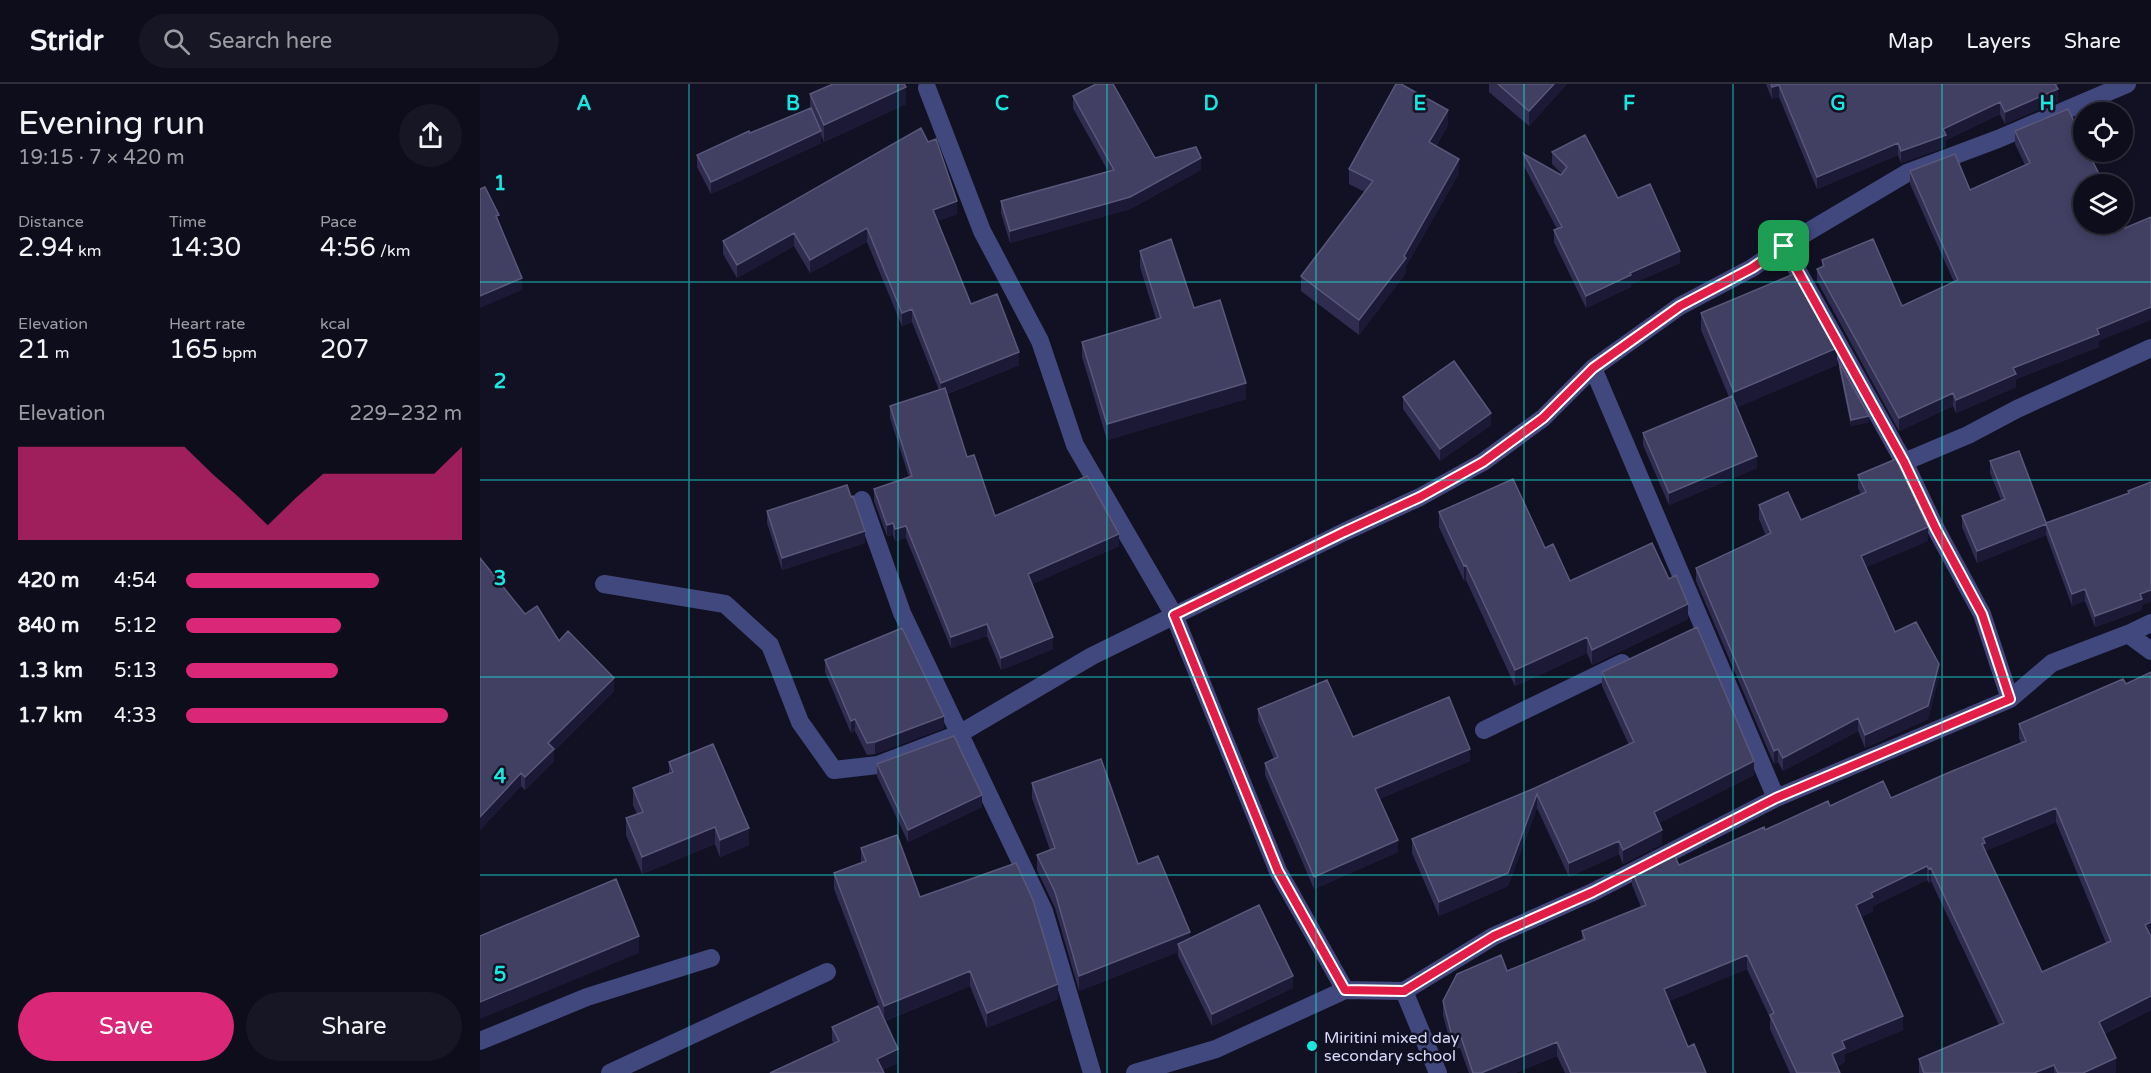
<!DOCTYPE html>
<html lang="en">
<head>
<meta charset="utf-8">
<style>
	body { margin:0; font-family:"Varela Round",sans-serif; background:#171624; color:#f1f3f6; height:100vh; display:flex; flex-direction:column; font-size:22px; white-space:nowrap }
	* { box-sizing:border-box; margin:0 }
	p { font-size:20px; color:#9b9ca3 }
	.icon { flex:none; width:33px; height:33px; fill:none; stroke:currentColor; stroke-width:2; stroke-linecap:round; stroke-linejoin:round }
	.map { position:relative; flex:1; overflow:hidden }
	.panel { display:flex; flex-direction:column; background:#0e0d1b; width:480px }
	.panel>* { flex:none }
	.controls { position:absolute; left:1593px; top:18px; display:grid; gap:12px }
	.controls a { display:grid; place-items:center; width:60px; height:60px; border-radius:50%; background:#0e0d1b; box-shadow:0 3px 9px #0003,0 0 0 2px #2e2d3a; font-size:30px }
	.pin { position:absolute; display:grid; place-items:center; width:51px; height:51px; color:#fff; margin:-26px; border-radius:12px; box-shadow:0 3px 9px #0006 }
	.round { display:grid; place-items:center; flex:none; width:63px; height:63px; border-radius:32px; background:#171624 }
	.summary { display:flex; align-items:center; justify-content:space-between; height:102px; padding:0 18px }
	h1 { font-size:33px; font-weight:600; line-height:45px }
	.figures { display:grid; grid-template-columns:repeat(3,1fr); gap:9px; height:102px; padding:6px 18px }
	.figures div { display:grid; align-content:center }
	.figures b { font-size:26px; font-weight:600 }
	.figures small { font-size:16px; font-weight:400 }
	.figures p { font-size:16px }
	.chart { height:168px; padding:12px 18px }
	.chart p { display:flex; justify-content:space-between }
	.chart svg { width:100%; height:108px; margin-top:6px; fill:#db2777; opacity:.7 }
	.primary-button { display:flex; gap:12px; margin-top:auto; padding:12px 18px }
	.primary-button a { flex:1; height:69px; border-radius:36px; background:#db2777; color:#fff; font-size:24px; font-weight:600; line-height:69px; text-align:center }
	.primary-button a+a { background:#171624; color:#f1f3f6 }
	ul { padding:0 18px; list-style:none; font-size:20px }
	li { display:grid; grid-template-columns:96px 72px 1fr; align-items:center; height:45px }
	li i { height:15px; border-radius:8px; background:#db2777 }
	header { display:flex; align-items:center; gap:36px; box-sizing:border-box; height:84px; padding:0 30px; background:#0e0d1b; border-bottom:2px solid #2e2d3a }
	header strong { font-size:28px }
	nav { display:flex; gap:33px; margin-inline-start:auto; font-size:21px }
	.search { width:420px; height:54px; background:#171624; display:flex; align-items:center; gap:15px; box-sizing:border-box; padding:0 21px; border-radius:33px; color:#9b9ca3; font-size:22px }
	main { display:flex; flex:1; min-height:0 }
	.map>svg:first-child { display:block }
</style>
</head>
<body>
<header>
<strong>Stridr</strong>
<div class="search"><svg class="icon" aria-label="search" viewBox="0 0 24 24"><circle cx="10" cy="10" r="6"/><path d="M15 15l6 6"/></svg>Search here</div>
<nav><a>Map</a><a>Layers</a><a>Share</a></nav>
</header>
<main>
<section class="panel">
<div class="summary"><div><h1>Evening run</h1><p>19:15 · 7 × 420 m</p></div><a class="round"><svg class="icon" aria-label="share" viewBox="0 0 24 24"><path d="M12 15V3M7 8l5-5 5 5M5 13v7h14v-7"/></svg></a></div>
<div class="figures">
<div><p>Distance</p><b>2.94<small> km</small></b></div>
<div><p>Time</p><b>14:30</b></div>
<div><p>Pace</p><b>4:56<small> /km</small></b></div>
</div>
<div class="figures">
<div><p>Elevation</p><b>21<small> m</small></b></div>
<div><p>Heart rate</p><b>165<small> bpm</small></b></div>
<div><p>kcal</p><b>207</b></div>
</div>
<div class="chart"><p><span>Elevation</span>229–232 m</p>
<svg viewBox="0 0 160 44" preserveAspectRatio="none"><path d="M0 44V6L10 6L20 6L30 6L40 6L50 6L60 6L70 17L80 27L90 38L100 27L110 17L120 17L130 17L140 17L150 17L160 6V44z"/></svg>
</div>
<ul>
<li><b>420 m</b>4:54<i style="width:70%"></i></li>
<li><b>840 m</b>5:12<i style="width:56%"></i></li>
<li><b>1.3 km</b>5:13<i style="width:55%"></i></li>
<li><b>1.7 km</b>4:33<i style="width:95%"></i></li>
</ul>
<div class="primary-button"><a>Save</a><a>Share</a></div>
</section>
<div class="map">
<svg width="1671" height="989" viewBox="0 0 1671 989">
	<rect width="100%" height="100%" fill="#121124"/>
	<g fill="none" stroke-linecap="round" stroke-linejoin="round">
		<path stroke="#41487e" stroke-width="18" d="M447 4 502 147 560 257 595 361 694 531 798 787 865 906
			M1304 162 1424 378
			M1113 284 1296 714
			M382 416 422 529 564 827 612 989
			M124 500 245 520 290 561 320 638 354 686 398 681 479 650 612 572 864 448 940 413 1003 378 1063 334 1113 284 1200 222 1272 184 1304 162 1427 89 1518 55 1647 0
			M1648 550 1671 539
			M1530 615 1502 530 1456 445 1424 378 1488 351 1537 325 1671 264
			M1004 646 1142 579
			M924 907 958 989
			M0 957 107 913 231 874
			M130 989 347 888
			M655 989 736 965 865 906 924 907 1014 852 1113 808 1296 714 1530 615 1572 579 1648 550 1671 567"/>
	</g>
	<path fill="#2f2c50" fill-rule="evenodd" d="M1009 0H1087L1049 42 1009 8Z
		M1286 0H1579L1576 2 1578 17 1525 40 1520 30 1466 56V63L1421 79 1418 71 1337 105 1299 13 1292 15Z
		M330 10 426 20 344 58 341 51V59L231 110 217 83V71L330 25Z
		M593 12 675 74 721 86 650 125 530 159 521 129V117L628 87 593 24Z
		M1588 25 1619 257V263L1536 295V303L1476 329 1473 322 1419 347 1337 197V185L1342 183V176L1422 222 1474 198 1430 100V87L1490 106 1545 81 1535 60V47Z
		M968 41 956 62 979 89 926 182V189L879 251 821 207V192L885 108 869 100V85Z
		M1072 68 1138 114 1200 179 1151 200V203L1106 224 1074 158V146L1077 145 1044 82V70L1081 91 1082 90 1072 80Z
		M477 130 457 137 491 220 539 281 467 310 487 373 515 432 639 462 552 500 573 565 521 586 507 552 471 564 426 454 415 457 413 451 407 452 394 417V405L429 393 410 334V322L459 306 432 238 422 242 387 158 330 189 314 162 257 194 243 170V157Z
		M660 167 714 224 766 315 627 356 602 273V258L676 235 660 183Z
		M1221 229 1357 281 1257 323 1277 384 1189 421 1163 361V349L1249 313 1221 246Z
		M1359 278 1389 338 1371 342 1359 284Z
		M923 313 1011 341 960 377 923 325Z
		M1510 377 1566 439 1648 409V407L1671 398 1662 526 1615 543 1605 517 1592 522 1566 451 1497 479 1482 443V432L1521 416 1510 389Z
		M1378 391 1448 457 1386 483 1415 548 1459 593 1448 635 1385 664 1378 647 1303 687 1298 678 1294 680 1216 497V484L1286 452 1279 435V421L1321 436 1381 410 1378 404Z
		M287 427 385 459 302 486 287 439Z
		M959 428 1065 464 1090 497 1208 535 1112 581 1107 569 1035 602 986 496 984 497 959 443Z
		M0 474 45 530 79 557 134 607 74 667V677L45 706 41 702 0 746Z
		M345 576 464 644 395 670 387 671 375 647 371 649 345 588Z
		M1122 588 1274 691 1179 739 1182 760 1143 780 1139 770 1089 793 1057 724 1028 802 959 832 932 769V755L1055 704 1149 661 1122 602Z
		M778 625 873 653 990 677 899 715 918 768 834 805 785 691V679L794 675 778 637Z
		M1539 640 1671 852V926L1624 950 1636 988 1634 989H1439V975L1519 941 1451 797 1449 799 1447 796 1393 822V827L1381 833 1423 946 1365 970V978L1357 982 1360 989H1310L1290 945V934L1267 885 1189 917 1208 963 1226 989H1085L1077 972 1035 989H989L980 964 972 965 963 931V917L1027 887 1102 856V847L1161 823 1152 801V787L1199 781 1285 746 1350 722 1411 714 1541 659 1539 654ZM1576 738 1626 859 1562 888 1505 767Z
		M189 678 269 761 240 773 235 760 162 790 146 751V734L157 730 153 721V704L189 690Z
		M397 680 502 723 428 758 397 692Z
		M552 699 658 780 710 854 813 904 732 942 698 872V868L599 907 575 824 557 786V771L570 766 552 714Z
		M381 764 440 813 578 915 507 944 490 902 405 937 418 979 402 986 354 959 352 957V943L399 922 354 805V789L381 779Z"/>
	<path fill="#1c1937" d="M1074 0H1087L1049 42V27Z
		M1299 1V13L1292 15V3Z
		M426 3V20L344 58V41Z
		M1578 5V17L1525 40V28Z
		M1520 18V30L1466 56V63L1421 79V67L1463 45Z
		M968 26V41L949 73V58Z
		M341 47V59L231 110V98Z
		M1418 59V71L1337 105V93Z
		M721 74V86L650 125 530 159V147Z
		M979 75V89L926 182V189L879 251V236L924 172Z
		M477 117V130L453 139V126Z
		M387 144V158L330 189V176Z
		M314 149V162L257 194V181Z
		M1200 167V179L1151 200V203L1106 224V212L1150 189Z
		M42 194V206L0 224V212Z
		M1671 223V236L1619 257V263L1536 295V303L1476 329V316L1533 284 1617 245Z
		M432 225V238L422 242V229Z
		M1357 264V281L1254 325V308Z
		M539 268V281L461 312V299Z
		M766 299V315L627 356V340Z
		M1473 309V322L1419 347V334Z
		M1011 329V341L960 377V365Z
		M1389 332V338L1371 342V336Z
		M1277 372V384L1189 421V409Z
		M413 439V451L407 452V441Z
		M1566 440V451L1497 479V467Z
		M426 442V454L415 457V445Z
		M1448 443V457L1381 485V472Z
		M385 447V459L302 486V474Z
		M639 450V462L548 502V490Z
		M986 481V496L984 497V482Z
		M1605 505V517L1592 522V510Z
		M1671 506V518L1662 521V526L1615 543V532L1660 510Z
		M1208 520V535L1112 581V566Z
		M507 540V552L471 564V553Z
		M573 553V565L521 586V574Z
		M1107 553V569L1035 602V586Z
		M1459 580V593L1448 635 1385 664V651Z
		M134 594V607L74 667V677L45 706V693L68 659Z
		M464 632V644L395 670V658Z
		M1378 634V647L1303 687V674Z
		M375 635V647L371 649V637Z
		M990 665V677L895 717V705Z
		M1298 665V678L1294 680V667Z
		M1274 677V691L1174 742V728Z
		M41 689V702L0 746V733Z
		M1057 710V724L1028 802 959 832V818Z
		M502 711V723L428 758V746Z
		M1576 724V738L1505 767 1502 760 1503 754Z
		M235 743V760L162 790V773Z
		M269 744V761L240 773V756Z
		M1182 746V760L1143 780V766Z
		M918 756V768L834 805V793Z
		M1139 757V770L1089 793V779Z
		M1447 782V796L1393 822V827L1376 835V821L1391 809Z
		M1451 784V797L1449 799V785Z
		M1671 838V852L1665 841Z
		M710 848V863L698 860V868L599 907V892Z
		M159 852V869L0 935V918Z
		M1267 871V885L1184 919V905Z
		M490 887V902L404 937V922Z
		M813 892V904L732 942V930Z
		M578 900V915L507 944V929Z
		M1671 912V926L1619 952V938Z
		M1423 932V946L1365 970V978L1352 984V970L1362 957Z
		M1077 958V972L1035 989H1001Z
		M418 965V979L397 989V975Z
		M1636 974V988L1634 989H1603Z
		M1574 981V989H1554Z"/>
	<path fill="#413f62" stroke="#59577a" stroke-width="1.5" fill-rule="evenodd" d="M353 0H424L426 3 344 41 330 10Z
		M616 0H633L675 74 716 63 721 74 650 113 530 147 521 117 634 86 593 12Z
		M916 0H921L968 26 949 58 979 75 924 172 926 174 879 236 821 192 893 97 869 85Z
		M1018 0H1074L1049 27Z
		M1291 0H1575L1578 5 1525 28 1520 18 1463 45 1466 51 1421 67 1418 59 1337 93 1299 1 1292 3Z
		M331 24 341 47 231 98 217 71 269 47 270 49Z
		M1588 25 1604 58V68H1608L1624 100H1604V140L1642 139 1645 144 1671 133V223L1617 245 1619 250 1533 284 1536 290 1476 316 1473 309 1419 334 1337 185 1344 182 1342 176 1393 155 1422 222 1478 196 1430 87 1475 70 1490 106 1550 79 1535 47Z
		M441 44 448 58 456 55 477 117 453 126 491 220 517 210 539 268 461 299 432 225 422 229 387 144 330 176 314 149 257 181 243 157Z
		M1105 51 1138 114 1170 100 1200 167 1150 189 1151 191 1106 212 1074 146 1082 143 1044 70 1081 91 1087 83 1072 68Z
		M5 103 19 131 16 132 42 194 0 212V105Z
		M691 155 714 224 740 216 766 299 627 340 602 258 681 234 660 167Z
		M1316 189 1357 264 1254 308 1221 229Z
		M974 277 1011 329 960 365 923 313Z
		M1359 278 1389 332 1371 336Z
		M465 304 487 373 494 371 515 432 607 392 639 450 548 490 573 553 521 574 507 540 471 553 426 442 415 445 413 439 407 441 394 405 432 392 410 322Z
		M1252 312 1277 372 1189 409 1163 349Z
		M1539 367 1566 439 1649 409 1648 407 1671 398V506L1660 510 1662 515 1615 532 1605 505 1592 510 1566 440 1497 467 1482 432 1525 415 1510 377Z
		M1416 375 1448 443 1381 472 1415 548 1436 538 1459 580 1448 622 1385 651 1378 634 1303 674 1298 665 1294 667 1216 484 1291 449 1279 421 1308 408 1321 436 1386 408 1378 391Z
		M1033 395 1065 464 1073 460 1090 497 1172 459 1189 495 1196 491 1208 520 1112 566 1107 553 1035 586 986 481 984 482 959 428Z
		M367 401 371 413 373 412 385 447 302 474 287 427Z
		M0 474 45 530 57 522 79 557 88 547 134 594 68 659 74 665 45 693 41 689 0 733Z
		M1217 543 1274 677 1174 728 1182 746 1143 766 1139 757 1089 779 1057 710 1028 789 959 818 932 755 1055 704 1154 658 1122 588Z
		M422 544 464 632 395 658 387 659 375 635 371 637 345 576Z
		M1671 589V838L1665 841 1671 852V912L1619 938 1636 974 1603 989H1578L1574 981 1554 989H1444L1439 975 1524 939 1451 784 1449 785 1447 782 1391 809 1393 813 1376 821 1423 932 1362 957 1365 964 1352 970 1360 989H1317L1290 931 1294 929 1267 871 1184 905 1208 963 1214 960 1226 989H1091L1077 958 1001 989H993L980 950 972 952 963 917 977 890 1021 871 1027 887 1105 855 1102 847 1166 821 1152 787 1192 766 1199 781 1284 743 1285 746 1348 717 1350 722 1403 697 1411 714 1470 688 1546 657 1539 640 1643 595 1646 600 1671 588ZM1576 724 1631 857 1562 888 1502 760 1505 759 1503 754Z
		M847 596 873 653 969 613 990 665 895 705 918 756 834 793 785 679 798 673 778 625Z
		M474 652 502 711 428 746 397 680Z
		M233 660 269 744 240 756 235 743 162 773 146 734 163 728 153 704 193 688 189 678Z
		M621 675 658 780 678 772 710 848 599 892 575 808 557 771 575 764 552 699Z
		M417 751 440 813 536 779 553 816 578 900 507 929 490 887 404 922 354 789 386 777 381 764Z
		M136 795 159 852 0 918V852Z
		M779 821 813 892 732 930 698 860Z
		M398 922 418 965 397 975 404 989H290L359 957 352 943Z"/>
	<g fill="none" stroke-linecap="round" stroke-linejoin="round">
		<g stroke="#fff" stroke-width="12">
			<path id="route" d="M1304 162 1424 378 1456 445 1502 530 1530 615 1296 714 1113 808 1014 852 924 907 865 906 798 787 694 531 864 448 940 413 1003 378 1063 334 1113 284 1200 222 1272 184Z"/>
		</g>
		<use href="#route" stroke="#e11d48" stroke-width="8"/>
	</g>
	<path fill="none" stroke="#19e7de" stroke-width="1.5" stroke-opacity="0.55" d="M209 0V989M418 0V989M627 0V989M836 0V989M1044 0V989M1253 0V989M1462 0V989M0 198H1671M0 396H1671M0 593H1671M0 791H1671"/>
	<circle fill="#19e7de" stroke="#121124" stroke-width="2" cx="832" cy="962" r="6"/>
	<g text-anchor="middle" stroke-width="5" stroke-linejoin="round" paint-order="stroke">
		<g font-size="16" fill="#d9dafb" stroke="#121124" text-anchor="start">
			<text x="844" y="959">Miritini mixed day<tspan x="844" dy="18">secondary school</tspan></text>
		</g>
	</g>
	<g font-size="20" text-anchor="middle" font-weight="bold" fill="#19e7de" stroke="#121124" stroke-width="5" stroke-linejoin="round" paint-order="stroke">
		<text x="104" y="26">A</text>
		<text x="313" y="26">B</text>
		<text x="522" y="26">C</text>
		<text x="731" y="26">D</text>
		<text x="940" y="26">E</text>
		<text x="1149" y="26">F</text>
		<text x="1358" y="26">G</text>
		<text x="1567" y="26">H</text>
		<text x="20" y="106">1</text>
		<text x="20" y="304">2</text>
		<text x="20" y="501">3</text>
		<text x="20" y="699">4</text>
		<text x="20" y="897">5</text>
	</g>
</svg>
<div class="controls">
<a><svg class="icon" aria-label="locate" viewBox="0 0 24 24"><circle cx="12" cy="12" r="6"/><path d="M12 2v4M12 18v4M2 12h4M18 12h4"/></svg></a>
<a><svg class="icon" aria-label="layers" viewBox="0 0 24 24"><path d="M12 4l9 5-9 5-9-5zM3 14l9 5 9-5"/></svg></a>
</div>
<div class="pin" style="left:1304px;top:162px;background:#1e9e55"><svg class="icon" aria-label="arrive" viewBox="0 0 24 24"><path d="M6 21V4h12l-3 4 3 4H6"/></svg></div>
</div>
</main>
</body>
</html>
